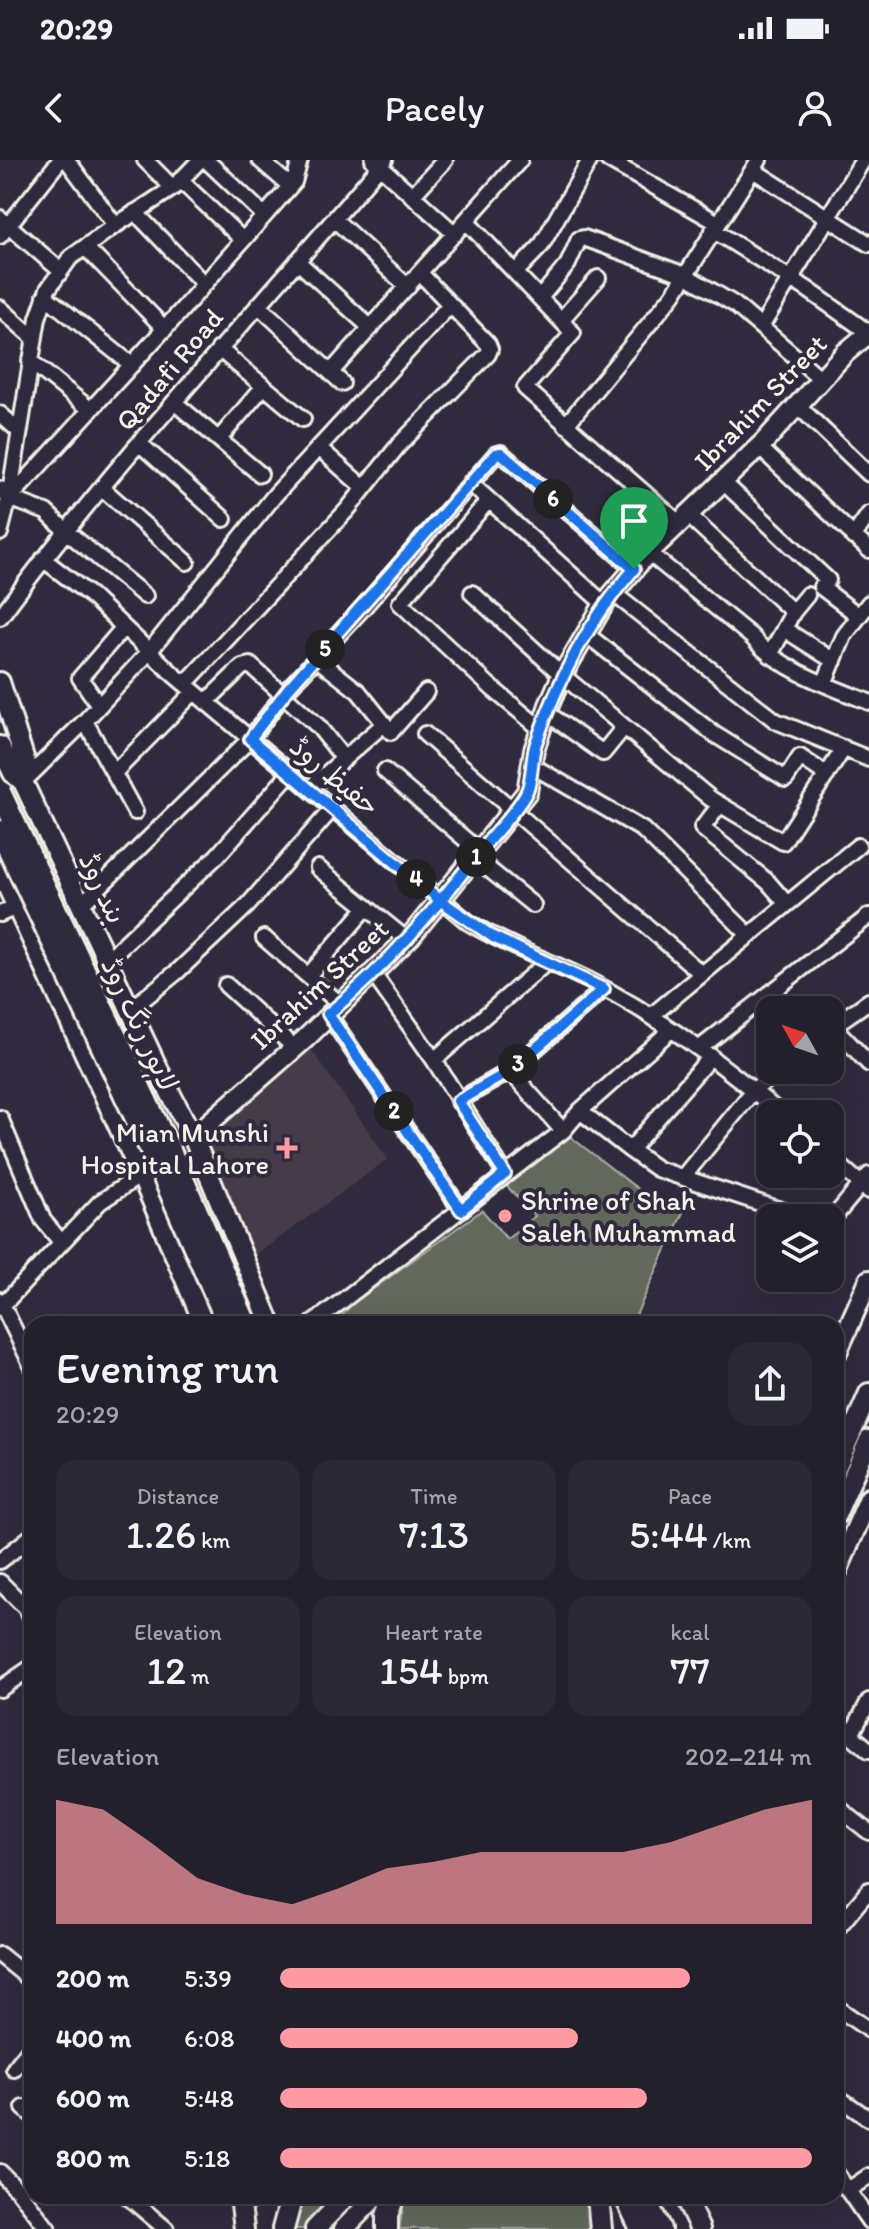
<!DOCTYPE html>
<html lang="en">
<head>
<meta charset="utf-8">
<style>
	body { margin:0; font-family:Itim,"Playpen Sans Arabic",sans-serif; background:#2b2836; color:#f1f3f6; height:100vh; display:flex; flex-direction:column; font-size:30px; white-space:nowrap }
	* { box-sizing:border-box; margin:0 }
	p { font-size:26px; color:#a3a3aa }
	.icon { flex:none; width:44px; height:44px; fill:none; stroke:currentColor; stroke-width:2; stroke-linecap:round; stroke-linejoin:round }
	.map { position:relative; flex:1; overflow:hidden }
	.drawer { position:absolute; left:24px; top:1156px; width:820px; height:888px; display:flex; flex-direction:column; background:#23202e; border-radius:24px; box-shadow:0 8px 32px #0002,0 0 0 2px #403e4a }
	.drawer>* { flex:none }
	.needle { width:52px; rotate:310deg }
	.buttons { position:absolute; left:756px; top:836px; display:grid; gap:16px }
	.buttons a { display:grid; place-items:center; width:88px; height:88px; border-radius:16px; background:#23202e; box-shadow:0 8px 32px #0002,0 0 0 2px #403e4a; font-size:40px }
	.pin { position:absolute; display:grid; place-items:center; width:68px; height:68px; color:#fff; margin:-82px -34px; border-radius:50% 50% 50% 0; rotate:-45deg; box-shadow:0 0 8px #0007 }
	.pin .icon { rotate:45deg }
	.km { position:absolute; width:40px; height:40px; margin:-20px; border-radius:50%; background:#222; color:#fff; font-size:22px; line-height:40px; text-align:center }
	.round { display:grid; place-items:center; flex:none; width:84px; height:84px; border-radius:24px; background:#2b2836 }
	.head { display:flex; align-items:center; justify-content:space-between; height:136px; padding:0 32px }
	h1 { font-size:44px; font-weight:600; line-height:60px }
	.metrics { display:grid; grid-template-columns:repeat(3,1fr); gap:12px; height:136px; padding:8px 32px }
	.metrics div { display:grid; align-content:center; border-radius:20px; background:#2b2836; text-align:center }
	.metrics b { font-size:40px; font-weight:600 }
	.metrics small { font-size:22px; font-weight:400 }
	.metrics p { font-size:22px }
	.chart { height:224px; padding:16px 32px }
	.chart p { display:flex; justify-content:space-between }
	.chart svg { width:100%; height:144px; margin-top:8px; fill:#ff9aa2; opacity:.7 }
	ul { padding:0 32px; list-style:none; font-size:26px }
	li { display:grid; grid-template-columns:128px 96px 1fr; align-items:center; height:60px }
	li i { height:20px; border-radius:10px; background:#ff9aa2 }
	.status { display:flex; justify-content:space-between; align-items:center; height:56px; padding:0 40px; background:#23202e; direction:ltr }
	.status svg { height:22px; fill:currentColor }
	header { display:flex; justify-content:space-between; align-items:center; height:104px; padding:0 32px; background:#23202e; font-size:36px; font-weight:600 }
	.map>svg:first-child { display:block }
</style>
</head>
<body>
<div class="status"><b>20:29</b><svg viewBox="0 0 49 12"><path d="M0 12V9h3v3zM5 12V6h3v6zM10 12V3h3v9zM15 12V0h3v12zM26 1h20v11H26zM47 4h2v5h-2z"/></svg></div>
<header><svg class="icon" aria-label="back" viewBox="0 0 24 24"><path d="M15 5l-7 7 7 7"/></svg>Pacely<svg class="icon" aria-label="person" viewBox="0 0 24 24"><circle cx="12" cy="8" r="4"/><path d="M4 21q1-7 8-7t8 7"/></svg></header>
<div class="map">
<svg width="869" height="2069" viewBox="0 0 869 2069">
	<rect width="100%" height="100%" fill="#2f2a3d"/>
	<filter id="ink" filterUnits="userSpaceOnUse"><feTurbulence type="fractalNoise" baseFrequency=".0125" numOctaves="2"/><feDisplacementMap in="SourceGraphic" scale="16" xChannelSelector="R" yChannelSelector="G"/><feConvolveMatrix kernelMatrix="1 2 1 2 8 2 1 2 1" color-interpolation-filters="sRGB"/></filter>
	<g filter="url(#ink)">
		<path fill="#443b48" d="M302 876 388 999 245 1103 190 976Z"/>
		<path fill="#62695c" stroke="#abada2" stroke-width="2" d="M563 971 651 1039 684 1050 632 1164H335L351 1145 482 1050 507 1079 535 1056 501 1020Z
			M300 2036H337L305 2069H291Z
			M405 2036H584L591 2069H399Z"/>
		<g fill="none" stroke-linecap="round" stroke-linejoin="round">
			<g stroke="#f4f1e8" stroke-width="20">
				<path id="minor" d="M67 0 115 65
					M145 0 173 28
					M206 0 264 55
					M260 0 290 26
					M373 0 455 74
					M608 0 718 63
					M753 10 869 84
					M180 20 243 80
					M412 36 445 0
					M135 52 204 124
					M0 58 61 111
					M334 59 408 127
					M466 61 573 173 525 228 680 364
					M713 70 807 129 869 173
					M0 76 60 0
					M85 87 165 169
					M297 101 371 168
					M516 112 541 86 590 0
					M45 136 132 205
					M540 138 568 104 579 79 584 78 685 115 734 144 820 218
					M258 145 342 223
					M0 148 34 178
					M561 160 598 118
					M761 167 863 0
					M219 189 303 259
					M30 201 91 250
					M331 212 520 0
					M174 242 260 314
					M797 245 869 314
					M0 254 19 271
					M566 265 673 135 759 0
					M219 279 264 226
					M139 283 224 359
					M318 287 364 328
					M759 287 869 390
					M723 322 828 420 821 427 859 456
					M470 323 604 444
					M102 328 187 402
					M0 329 9 338 46 352 66 371 145 436
					M10 338 179 153 294 22 300 0
					M489 340 400 443 493 529 541 569
					M689 356 793 452
					M0 373 9 338 38 158 48 129 70 98 110 69 173 28 200 0
					M853 377 869 354
					M649 393 752 477C778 509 831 527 869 542
					M43 399 91 436 173 514 468 762C507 786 549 801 590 821 660 857 722 903 781 954
					M472 433 562 515 711 639 783 682 844 588
					M613 433 776 561 869 599
					M0 457C118 297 256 152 385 0
					M784 469 834 501
					M586 474 714 574 786 619 800 597 827 615
					M770 495 793 452 807 435
					M316 498 359 532 391 572 426 532
					M185 524 347 350 398 286 488 194 490 189 488 184 420 113
					M824 524 844 476 869 443
					M206 542 242 507 250 505 318 566 344 599
					M99 545 80 518 123 468
					M547 553 603 593 624 567
					M85 561 135 652
					M425 574 702 814
					M531 605 643 670 749 775
					M385 611 480 692
					M114 613 194 532
					M24 621 85 561 149 492 275 335 450 145
					M310 628 384 564
					M720 645 702 668 768 722 787 744
					M475 698 533 745
					M318 708 407 780
					M80 746 250 579 288 529 362 449 496 294 501 293 634 409
					M0 754 16 747
					M264 778 340 844
					M107 800 217 696 291 612
					M374 815 434 900 505 1014
					M308 816 367 747
					M226 825 295 888
					M130 850 178 811 248 745 333 648
					M328 854 461 1050
					M651 856 858 686
					M833 866 869 904
					M830 868 869 841
					M700 888 869 756
					M711 896 630 990 657 1009 805 1058
					M434 900 547 802
					M510 911 563 971
					M458 941 510 911 604 829
					M580 951 630 990
					M0 958 43 1060 61 1082
					M830 997 869 1031
					M683 1017 754 930 779 910
					M830 1062 869 1015
					M0 1140 32 1206
					M0 1148 100 1042 141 1015
					M312 1164 563 971 580 951 671 870
					M0 1401 32 1376
					M0 1422 25 1447 32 1458
					M0 1529 32 1507
					M836 1569 851 1575 869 1590
					M851 1575 869 1541
					M836 1646 869 1672
					M836 1770 869 1730
					M0 1795 32 1821
					M836 1847 869 1870
					M14 1909 32 1886
					M836 1936 869 1959
					M24 1948 32 1955
					M0 2012 18 2030 48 2069
					M836 2013 869 2061
					M848 2030 869 2016
					M127 2036 166 2069"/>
			</g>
			<g stroke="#f4f1e8" stroke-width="24">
				<path id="major" d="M0 522 27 607 23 622
					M0 586 13 613 23 622 163 919 193 977 271 1164
					M0 711 141 1015 204 1164
					M193 977 305 879 410 777 527 632 534 590 549 545 562 515 604 444 646 395 764 282 845 193 869 173
					M836 1195 869 1120
					M836 1308 869 1233
					M836 1355 869 1280
					M836 1414 869 1338
					M240 2036 244 2069
					M684 2036 700 2069
					M315 2069 347 2036
					M344 2069 376 2036"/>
			</g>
			<g stroke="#f4f1e8" stroke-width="26">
				<path id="highway" d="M598 2036 601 2069
					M625 2036 641 2069
					M644 2036 660 2069
					M283 2069 292 2036
					M387 2069V2056L394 2036"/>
			</g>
			<use href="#minor" stroke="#2f2a3d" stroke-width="14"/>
			<use href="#major" stroke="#2f2a3d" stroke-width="18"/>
			<use href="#highway" stroke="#2f2a3d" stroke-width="20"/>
			<g stroke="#f4f1e8" stroke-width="26" stroke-linecap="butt">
				<path id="highway-bridge" d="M0 632 179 1010 246 1164
					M0 671 164 1018 228 1164"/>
			</g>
			<use href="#highway-bridge" stroke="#2f2a3d" stroke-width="20"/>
		</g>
	</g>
	<g fill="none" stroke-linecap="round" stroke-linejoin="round" filter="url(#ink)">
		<g stroke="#fff" stroke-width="16">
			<path id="route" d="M634 409C588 462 559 517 536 583 531 598 533 617 527 631 520 647 497 670 486 684 437 746 389 805 328 854L461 1050 505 1014 458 941 510 911 604 829 493 777 441 741 250 579 288 529 496 294 501 293 634 409"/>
		</g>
		<use href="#route" stroke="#1a73e8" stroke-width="10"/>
	</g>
	<g fill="#ff9aa2" stroke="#2f2a3d" stroke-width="3">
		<path d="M283 976h8v8h8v8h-8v8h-8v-8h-8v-8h8z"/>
		<circle cx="505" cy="1056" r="8"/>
	</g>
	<g text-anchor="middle" stroke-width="8" stroke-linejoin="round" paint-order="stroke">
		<g font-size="28" fill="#f4f1e8" stroke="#2f2a3d">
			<text transform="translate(169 209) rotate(-50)" y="10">Qadafi Road</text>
			<text transform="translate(760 242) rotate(-46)" y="10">Ibrahim Street</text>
			<text transform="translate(335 616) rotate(40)" y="10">حفیظ روڈ</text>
			<text transform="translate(103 728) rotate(65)" y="10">بند روڈ</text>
			<text transform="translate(319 824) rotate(-43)" y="10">Ibrahim Street</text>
			<text transform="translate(140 864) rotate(65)" y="10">لاہور رنگ روڈ</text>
		</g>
		<g font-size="28" fill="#f4f1e8" stroke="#2f2a3d" text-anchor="end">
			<text x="269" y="982">Mian Munshi<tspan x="269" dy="32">Hospital Lahore</tspan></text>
			<text x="521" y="1050" text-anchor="start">Shrine of Shah<tspan x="521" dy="32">Saleh Muhammad</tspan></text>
		</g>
	</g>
</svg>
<div class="buttons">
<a><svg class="needle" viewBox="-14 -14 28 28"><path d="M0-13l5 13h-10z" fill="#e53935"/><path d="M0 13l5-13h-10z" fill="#a3a3aa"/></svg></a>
<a><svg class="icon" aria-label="locate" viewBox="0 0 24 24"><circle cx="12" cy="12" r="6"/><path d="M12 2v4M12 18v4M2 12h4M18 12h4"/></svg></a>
<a><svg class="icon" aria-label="layers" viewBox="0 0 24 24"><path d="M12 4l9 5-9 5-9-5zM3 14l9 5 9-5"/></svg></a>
</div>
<div class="pin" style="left:634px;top:409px;background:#1e9e55"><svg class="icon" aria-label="arrive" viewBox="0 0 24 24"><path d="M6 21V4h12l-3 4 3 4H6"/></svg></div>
<b class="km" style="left:476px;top:697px">1</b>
<b class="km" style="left:394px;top:951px">2</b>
<b class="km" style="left:518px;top:904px">3</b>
<b class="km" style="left:416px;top:719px">4</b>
<b class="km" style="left:325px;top:489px">5</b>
<b class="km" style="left:553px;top:339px">6</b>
<section class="drawer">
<div class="head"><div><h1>Evening run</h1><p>20:29</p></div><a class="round"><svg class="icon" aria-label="share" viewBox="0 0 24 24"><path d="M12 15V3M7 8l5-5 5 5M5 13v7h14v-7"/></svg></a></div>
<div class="metrics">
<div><p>Distance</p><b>1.26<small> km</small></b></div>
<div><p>Time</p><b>7:13</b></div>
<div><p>Pace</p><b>5:44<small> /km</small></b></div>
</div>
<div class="metrics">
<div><p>Elevation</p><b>12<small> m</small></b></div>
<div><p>Heart rate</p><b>154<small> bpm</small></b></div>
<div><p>kcal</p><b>77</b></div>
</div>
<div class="chart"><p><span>Elevation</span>202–214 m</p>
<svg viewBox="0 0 160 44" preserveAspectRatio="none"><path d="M0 44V6L10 9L20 19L30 30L40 35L50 38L60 33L70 27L80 25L90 22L100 22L110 22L120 22L130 19L140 14L150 9L160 6V44z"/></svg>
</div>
<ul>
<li><b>200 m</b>5:39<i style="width:77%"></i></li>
<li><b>400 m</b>6:08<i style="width:56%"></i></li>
<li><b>600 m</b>5:48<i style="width:69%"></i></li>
<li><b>800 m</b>5:18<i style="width:100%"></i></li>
</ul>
</section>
</div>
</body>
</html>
